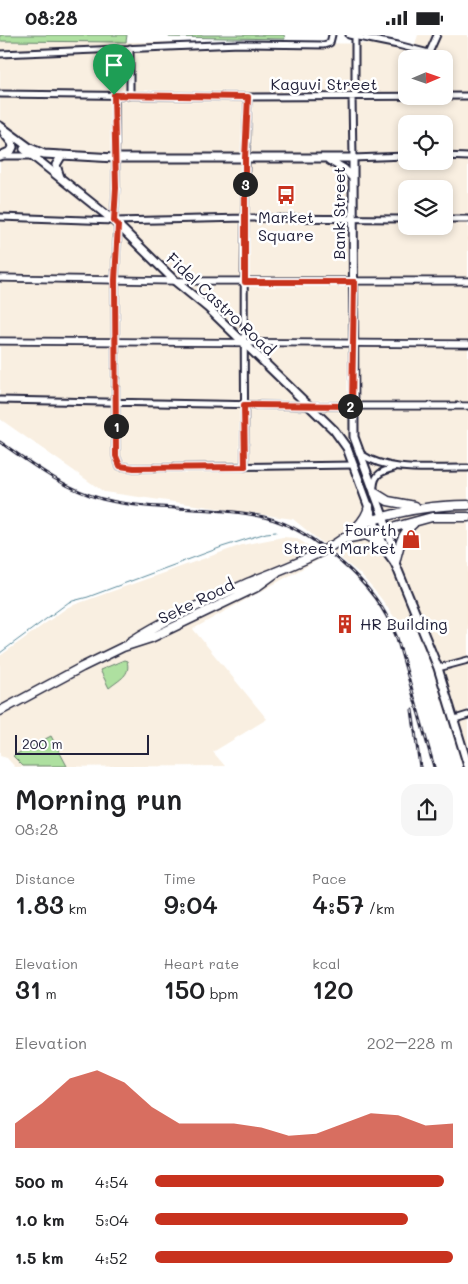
<!DOCTYPE html>
<html lang="en">
<head>
<meta charset="utf-8">
<style>
	body { margin:0; font-family:Mali,sans-serif; background:#f6f6f6; color:#202124; height:100vh; display:flex; flex-direction:column; font-size:19px; white-space:nowrap }
	* { box-sizing:border-box; margin:0 }
	p { font-size:16px; color:#757577 }
	.icon { flex:none; width:28px; height:28px; fill:none; stroke:currentColor; stroke-width:2; stroke-linecap:round; stroke-linejoin:round }
	.map { position:relative; height:732px; overflow:hidden }
	.side { display:flex; flex-direction:column; background:#fff; flex:1 }
	.side>* { flex:none }
	.needle { width:32px; rotate:88deg }
	.fabs { position:absolute; left:398px; top:15px; display:grid; gap:10px }
	.fabs a { display:grid; place-items:center; width:55px; height:55px; border-radius:10px; background:#fff; box-shadow:0 2px 8px #0003; font-size:25px }
	.scale { position:absolute; left:15px; bottom:12px; width:134px; box-sizing:border-box; padding-left:5px; border:2px solid #22223b; border-top:0; font-size:14px; line-height:18px; white-space:nowrap; color:#22223b; -webkit-text-stroke:4px #fff; paint-order:stroke }
	.pin { position:absolute; display:grid; place-items:center; width:42px; height:42px; color:#fff; margin:-51px -21px; border-radius:50% 50% 50% 0; rotate:-45deg; box-shadow:0 0 5px #0007 }
	.pin .icon { rotate:45deg }
	.km { position:absolute; width:25px; height:25px; margin:-12px; border-radius:50%; background:#222; color:#fff; font-size:14px; line-height:25px; text-align:center }
	.round { display:grid; place-items:center; flex:none; width:52px; height:52px; border-radius:15px; background:#f6f6f6 }
	.summary { display:flex; align-items:center; justify-content:space-between; height:85px; padding:0 15px }
	h1 { font-size:28px; font-weight:600; line-height:38px }
	.metrics { display:grid; grid-template-columns:repeat(3,1fr); gap:8px; height:85px; padding:5px 15px }
	.metrics div { display:grid; align-content:center }
	.metrics b { font-size:25px; font-weight:600 }
	.metrics small { font-size:14px; font-weight:400 }
	.metrics p { font-size:14px }
	.chart { height:140px; padding:10px 15px }
	.chart p { display:flex; justify-content:space-between }
	.chart svg { width:100%; height:90px; margin-top:5px; fill:#c8321e; opacity:.7 }
	ul { padding:0 15px; list-style:none; font-size:16px }
	li { display:grid; grid-template-columns:80px 60px 1fr; align-items:center; height:38px }
	li i { height:12px; border-radius:6px; background:#c8321e }
	.status { display:flex; justify-content:space-between; align-items:center; height:35px; padding:0 25px; background:#fff; direction:ltr }
	.status svg { height:14px; fill:currentColor }
	.map>svg:first-child { display:block }
</style>
</head>
<body>
<div class="status"><b>08:28</b><svg viewBox="0 0 49 12"><path d="M0 12V9h3v3zM5 12V6h3v6zM10 12V3h3v9zM15 12V0h3v12zM26 1h20v11H26zM47 4h2v5h-2z"/></svg></div>
<div class="map">
<svg width="468" height="732" viewBox="0 0 468 732">
	<rect width="100%" height="100%" fill="#fff"/>
	<filter id="ink" filterUnits="userSpaceOnUse"><feTurbulence type="fractalNoise" baseFrequency=".02" numOctaves="2"/><feDisplacementMap in="SourceGraphic" scale="10" xChannelSelector="R" yChannelSelector="G"/><feConvolveMatrix kernelMatrix="1 2 1 2 8 2 1 2 1" color-interpolation-filters="sRGB"/></filter>
	<g filter="url(#ink)">
		<path fill="#f9efe1" fill-rule="evenodd" d="M418 0H468V731H462L433 636 410 580 397 586 380 562 360 539 293 484 104 457 0 384V6L415 9ZM406 24H444V61H406ZM406 89H444V126H406ZM406 154H444V191H406Z
			M283 502 296 503 325 521 193 594 267 684 213 717 225 731 15 732 7 723 0 721V621L68 572 242 510Z"/>
		<path fill="#aee0a0" stroke="#68816e" d="M0 0H127L126 7 0 6Z
			M169 0H284L285 4 169 2Z
			M124 625 127 626C131 640 120 644 109 653L100 635Z
			M51 701 67 731H23L13 721Z"/>
		<g fill="none" stroke-linecap="round" stroke-linejoin="round">
			<path stroke="#59899a" stroke-width="1" d="M0 618 69 567 88 562 222 512 266 498 276 497"/>
			<g stroke="#22223b" stroke-width="9">
				<path id="minor" d="M349 0 398 10 429 18 432 24
					M355 2V61
					M130 13V61
					M429 18 437 0
					M0 19 240 9 323 10 330 8 332 0
					M0 59 248 62 468 61
					M352 61 353 123 406 121
					M3 121H33L41 119
					M444 121 468 122
					M0 182 114 186 245 183 406 184
					M444 184H468
					M114 186 116 153 115 60
					M118 190 115 245 116 421 120 431 134 433 354 430
					M0 365 308 371
					M361 419C390 439 435 432 468 433
					M245 432C244 309 243 185 248 62
					M374 451C375 438 383 436 394 433
					M438 633 468 625
					M455 684 468 680"/>
			</g>
			<g stroke="#22223b" stroke-width="9">
				<path id="tertiary" d="M0 243 175 246H468
					M0 306 468 309
					M308 371H468"/>
			</g>
			<g stroke="#22223b" stroke-width="11">
				<path id="secondary" d="M0 91 30 113 44 119 115 123H353L354 402 383 481 393 512 395 528 438 633 468 731
					M24 114 114 186 175 246 208 273 334 395 347 413 378 497 387 517 395 528
					M0 121 11 116 13 112 12 108 4 98
					M329 125 344 134 352 142
					M60 142 56 130 62 120"/>
			</g>
			<g stroke="#22223b" stroke-width="11">
				<path id="primary" d="M375 458 388 466 415 471
					M362 489C397 476 431 470 468 470
					M366 500 384 510
					M344 504 366 500 432 482H468
					M395 528C399 512 401 499 414 488
					M130 607C167 583 210 565 250 547 281 534 362 508 369 471
					M0 676 82 632 123 612 151 603 255 553 277 537"/>
			</g>
			<use href="#minor" stroke="#fff" stroke-width="5"/>
			<use href="#tertiary" stroke="#fff" stroke-width="5.5"/>
			<use href="#secondary" stroke="#fff" stroke-width="7"/>
			<use href="#primary" stroke="#fff" stroke-width="8"/>
			<g stroke="#22223b" stroke-width="3">
				<path id="rail" d="M0 407C32 429 64 454 102 464 155 477 211 470 264 482 294 489 320 508 342 528 367 549 385 572 397 603L434 732
					M412 675 420 732"/>
			</g>
			<use href="#rail" stroke="#fff" stroke-width="1" stroke-dasharray="4" stroke-linecap="butt"/>
		</g>
	</g>
	<g fill="none" stroke-linecap="round" stroke-linejoin="round" filter="url(#ink)">
		<g stroke="#fff" stroke-width="10">
			<path id="route" d="M114 60 248 62 245 124V247H354L352 371 244 370 245 432 134 433 120 431 116 421 115 245 118 190 114 186 116 153Z"/>
		</g>
		<use href="#route" stroke="#c8321e" stroke-width="6"/>
	</g>
	<defs>
		<g id="bus-bare" transform="scale(1.5)"><path d="M-5-6H5V4H4V6H2V4H-2V6H-4V4H-5ZM-3.5-4V0h7V-4ZM-3.5 1.2v1.5H-2V1.2ZM2 1.2v1.5H3.5V1.2Z" fill="#c8321e" stroke="#fff" stroke-width="2.5" paint-order="stroke"/></g>
		<g id="shop-bare" transform="scale(1.5)"><path d="M-5-2.5h2.3a2.7 3.5 0 0 1 5.4 0H5L5.5 6h-11ZM-1.5-2.5h3a1.5 2.3 0 0 0-3 0Z" fill="#c8321e" stroke="#fff" stroke-width="2.5" paint-order="stroke"/></g>
		<g id="building-bare" transform="scale(1.5)"><path d="M-4-6H4V6H1V3H-1V6H-4ZM-2.5-4.3h1.7v1.8h-1.7ZM.8-4.3h1.7v1.8H.8ZM-2.5-1h1.7V.8h-1.7ZM.8-1h1.7V.8H.8Z" fill="#c8321e" stroke="#fff" stroke-width="2.5" paint-order="stroke"/></g>
	</defs>
	<g fill-rule="evenodd">
		<use href="#bus-bare" x="286" y="160"/>
		<use href="#shop-bare" x="411" y="504"/>
		<use href="#building-bare" x="345" y="589"/>
	</g>
	<g text-anchor="middle" stroke-width="5" stroke-linejoin="round" paint-order="stroke">
		<g font-size="16" fill="#22223b" stroke="#fff">
			<text x="324" y="55">Kaguvi Street</text>
			<text transform="translate(339 178) rotate(-90)" y="6">Bank Street</text>
			<text transform="translate(221 269) rotate(43)" y="6">Fidel Castro Road</text>
			<text transform="translate(196 566) rotate(-26)" y="6">Seke Road</text>
		</g>
		<g font-size="16" fill="#22223b" stroke="#fff">
			<text x="286" y="188">Market<tspan x="286" dy="18">Square</tspan></text>
			<text x="396" y="501" text-anchor="end">Fourth<tspan x="396" dy="18">Street Market</tspan></text>
			<text x="360" y="595" text-anchor="start">HR Building</text>
		</g>
	</g>
</svg>
<div class="fabs">
<a><svg class="needle" viewBox="-14 -14 28 28"><path d="M0-13l5 13h-10z" fill="#e53935"/><path d="M0 13l5-13h-10z" fill="#757577"/></svg></a>
<a><svg class="icon" aria-label="locate" viewBox="0 0 24 24"><circle cx="12" cy="12" r="6"/><path d="M12 2v4M12 18v4M2 12h4M18 12h4"/></svg></a>
<a><svg class="icon" aria-label="layers" viewBox="0 0 24 24"><path d="M12 4l9 5-9 5-9-5zM3 14l9 5 9-5"/></svg></a>
</div>
<div class="scale">200 m</div>
<div class="pin" style="left:114px;top:60px;background:#1e9e55"><svg class="icon" aria-label="arrive" viewBox="0 0 24 24"><path d="M6 21V4h12l-3 4 3 4H6"/></svg></div>
<b class="km" style="left:116px;top:391px">1</b>
<b class="km" style="left:350px;top:371px">2</b>
<b class="km" style="left:245px;top:149px">3</b>
</div>
<section class="side">
<div class="summary"><div><h1>Morning run</h1><p>08:28</p></div><a class="round"><svg class="icon" aria-label="share" viewBox="0 0 24 24"><path d="M12 15V3M7 8l5-5 5 5M5 13v7h14v-7"/></svg></a></div>
<div class="metrics">
<div><p>Distance</p><b>1.83<small> km</small></b></div>
<div><p>Time</p><b>9:04</b></div>
<div><p>Pace</p><b>4:57<small> /km</small></b></div>
</div>
<div class="metrics">
<div><p>Elevation</p><b>31<small> m</small></b></div>
<div><p>Heart rate</p><b>150<small> bpm</small></b></div>
<div><p>kcal</p><b>120</b></div>
</div>
<div class="chart"><p><span>Elevation</span>202–228 m</p>
<svg viewBox="0 0 160 44" preserveAspectRatio="none"><path d="M0 44V32L10 22L20 10L30 6L40 12L50 24L60 32L70 32L80 32L90 34L100 38L110 37L120 32L130 27L140 28L150 33L160 32V44z"/></svg>
</div>
<ul>
<li><b>500 m</b>4:54<i style="width:97%"></i></li>
<li><b>1.0 km</b>5:04<i style="width:85%"></i></li>
<li><b>1.5 km</b>4:52<i style="width:100%"></i></li>
</ul>
</section>
</body>
</html>
